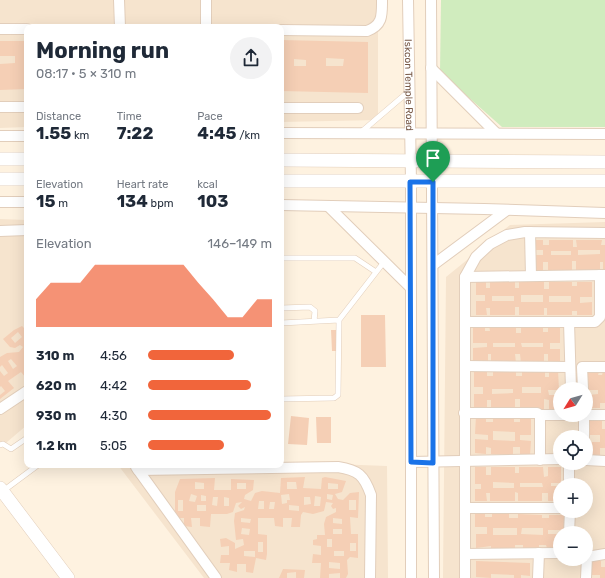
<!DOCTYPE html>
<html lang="en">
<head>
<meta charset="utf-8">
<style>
	body { margin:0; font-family:Rubik,sans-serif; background:#f2f2f3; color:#1f2937; height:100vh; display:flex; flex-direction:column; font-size:15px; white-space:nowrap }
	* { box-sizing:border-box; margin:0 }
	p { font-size:13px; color:#747a83 }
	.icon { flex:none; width:22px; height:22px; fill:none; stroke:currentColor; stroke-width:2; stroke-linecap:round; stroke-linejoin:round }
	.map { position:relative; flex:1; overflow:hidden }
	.details { position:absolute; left:24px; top:24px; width:260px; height:444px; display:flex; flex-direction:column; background:#fff; border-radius:8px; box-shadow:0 4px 16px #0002 }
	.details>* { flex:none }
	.needle { width:26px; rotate:233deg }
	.fabs { position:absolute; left:553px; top:382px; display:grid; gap:8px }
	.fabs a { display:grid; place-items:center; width:40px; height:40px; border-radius:50%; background:#fff; box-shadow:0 4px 16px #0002; font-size:20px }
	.pin { position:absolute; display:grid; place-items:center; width:34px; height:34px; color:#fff; margin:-41px -17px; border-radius:50% 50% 50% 0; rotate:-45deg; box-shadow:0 0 4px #0007 }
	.pin .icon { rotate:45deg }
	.round { display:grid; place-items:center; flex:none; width:42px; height:42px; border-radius:21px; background:#f2f2f3 }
	.head { display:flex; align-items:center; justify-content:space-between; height:68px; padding:0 12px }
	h1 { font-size:22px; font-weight:700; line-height:30px }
	.metrics { display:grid; grid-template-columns:repeat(3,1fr); gap:6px; height:68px; padding:4px 12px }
	.metrics div { display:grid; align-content:center }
	.metrics b { font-size:17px; font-weight:700 }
	.metrics small { font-size:11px; font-weight:400 }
	.metrics p { font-size:11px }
	.chart { height:112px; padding:8px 12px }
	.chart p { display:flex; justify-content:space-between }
	.chart svg { width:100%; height:72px; margin-top:4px; fill:#f1653b; opacity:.7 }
	ul { padding:0 12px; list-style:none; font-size:13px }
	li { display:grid; grid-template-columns:64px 48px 1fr; align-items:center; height:30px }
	li i { height:10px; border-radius:5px; background:#f1653b }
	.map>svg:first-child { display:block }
</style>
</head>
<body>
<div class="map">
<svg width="605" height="578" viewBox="0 0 605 578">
	<rect width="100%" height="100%" fill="#fef2e0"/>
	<path fill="#f6e4ce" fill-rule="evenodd" d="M0 0H378V120L281 122V27H27V127L0 128Z
		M0 219 27 220V425L0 448Z
		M605 222V578H443L446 277 510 225ZM560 389H586V415H560ZM560 437H586V463H560ZM560 485H586V511H560ZM560 533H586V559H560Z
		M281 462 387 466 388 578H204L118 465H281Z"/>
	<path fill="#d0ecbe" d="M441 0H605V127H502L440 72Z"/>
	<path fill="#f5cfb5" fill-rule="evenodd" d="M281 40 368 42V93L281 91ZM326 58 344 59 343 66H326ZM294 59 306 60V66H294Z
		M0 41H27V89L0 90V64L15 63V56H0Z
		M532 240H543V245H549V240H573V247H577L576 240H602L601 245H605V270H603V262H600V270H576V261H572V270H548V262H543V270H532V255H543V250H532ZM578 250H600V254L578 255ZM551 251H571V255H551Z
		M476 282H486V288H490V282H515V288H519V282H544V289H549V282H572V286H577V282H592V297H580V303L592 302V315H577V311H572V315H547V308H544V315H519V307H515V315H490V308H486L487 315H476V301H485V295H476ZM521 295H543V302H521ZM492 296H514V301H492ZM549 296H571V302H549Z
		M361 315H385L386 367H361Z
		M473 325H485V331H490L489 325H516V333H521V325H543V332H548V325H560V343H550V349H560V363H548V354H544V363H521L520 354H515L516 363H491V354H488V363H473V348L487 347V343H473ZM493 343H515V347H493ZM521 343H543V347H522Z
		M22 326 27 331V342L24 344 25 346 27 344V379L21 372 8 381 14 388 0 399V395L5 391 1 386 0 387V371L4 376 8 373 2 365 0 367V357L7 353 19 352 23 347 20 345 15 348 10 347 3 339 14 330ZM18 332 22 337 15 343 11 338ZM11 359 17 366 13 369 8 361Z
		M331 330H337L338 351H332Z
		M487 370V376H493V370H516V376H522V370H545V377H549V370H558L559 390H548L549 395H559V409H549V400L544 399V409H520V399H515V409H491V400H487V409L474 410V394H483V387H474V371ZM522 387H541V393H522ZM492 389H513V393L492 394Z
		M588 372H599L598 375H602L603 372H605V403H600V408H588V395L598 394V390H588Z
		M291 416 309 418 307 445 288 444Z
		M476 416 486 417V422H493V417H514V422H520V418H531V435H520V440L531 441 530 455H520V447H513V455L491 454V448L486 447V454L475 453V439L488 440V435L475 434ZM493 431 515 432V441L493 440Z
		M316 417H331V443H317Z
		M590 421H602V429H605V448H600V455H590V442H600V435H590Z
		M475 467H486V475H491V467H515V473H519V467H543L544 477 548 476V467H561V483H551V486H560V501H548V493H542V501H518V493L515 492V501H490V493H486L487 501H475V489H481V484H475ZM493 482 514 483V488H493ZM520 483H542L543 487H520Z
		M305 477 303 488 321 489 322 478 325 477 346 481 342 492 335 494 338 499 343 500 350 493 359 492 358 518 350 517 351 534H358V558L350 557 347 560 348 574 346 578H340V573L329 574V578H320L321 563H312L313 554 321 555V546L313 545V540L317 539V535H325L324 524 326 517 336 512V508L333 509 331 506 333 503 326 502 324 511 313 514 303 512 301 515 300 527H291L292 518H283V527L275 526 274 518H258V534L267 535V554L266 560 256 558 253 573 246 572V564H237V572L229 570 230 563H220L221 555H229V546L221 547 220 539 226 538 235 543V549L244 545 243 539 236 540 234 521 235 513 244 510 245 507 241 509 238 506 242 502 236 503 233 512 227 514H211L210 527 200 526V518H191L192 527 184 526V518H175V492L180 479 215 478 214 490H231V479L254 480 253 490 245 495 244 499 251 501 255 493 262 491 280 493 281 478ZM195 482 204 483V489H195ZM287 482H296L297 489H287ZM237 483H246V489H237ZM328 483 338 484V489H328ZM191 494 197 496 195 502 189 501ZM289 494 290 500H287V503L282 504 281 495ZM327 494 333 495 332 500 327 499ZM201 495 206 496V501H201ZM315 496 321 497 320 506H314ZM213 497H218L217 506 212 505ZM224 497 229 498V506H224ZM304 497H310L311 504 304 505ZM178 500H183V511H178ZM349 500H356V510H349ZM259 501H264V509H258ZM270 502H275L274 509H269ZM197 505H206V511H197ZM289 505 299 506V511L289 510ZM241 518 251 519 250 523 241 522ZM333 518 342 519V524L333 523ZM242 528 250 529 249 535 241 534ZM333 529H342V534H333ZM327 539H332V547H327ZM258 542H263V552H258ZM350 543H356V551H350ZM244 551H255V557L244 556ZM334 551H344V556H334ZM329 562 340 563V569L329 568Z
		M475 514H485V517H492V514H509V518H518V514L542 515V518H549V515H565V530H548V534H560V549L547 548 546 545H539V548H523V545H515V548H491V546L476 548V534H487V527H475ZM493 528H517V535H493ZM522 528H543V535L521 534Z
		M476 561 530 563V576L521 575V578H514V575L491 574V578L476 577Z
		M588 561H601V567H605V578H600V575H588Z
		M283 569 305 570 304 578H296V572L287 573V578H279Z"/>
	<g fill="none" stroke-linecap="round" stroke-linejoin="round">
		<g stroke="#e2cebb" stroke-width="6">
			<path id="service" d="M360 133 408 92
				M281 258H355L376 272
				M281 308 310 307 315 311 314 321
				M281 323 339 320
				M281 399 334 398 338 395 339 320 384 262
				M0 445 3 444 11 449 27 438
				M3 491 38 465"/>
		</g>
		<g stroke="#e2cebb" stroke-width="12">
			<g id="minor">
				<path d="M119 0 120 27"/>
				<path id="s1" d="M408 0 411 182V578"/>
				<path d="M431 0 434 578"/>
				<path d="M206 27V0"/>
				<path d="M0 29H27"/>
				<path d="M281 30 367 31C383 25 382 15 382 0"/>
				<path d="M431 68 496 133"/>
				<path d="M0 107H27"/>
				<path d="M281 108H358"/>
				<path d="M281 133 605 134"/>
				<path d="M0 136H27"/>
				<path d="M0 202H27"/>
				<path d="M281 205 484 209 605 213"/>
				<path d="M328 206 411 288"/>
				<path d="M0 231 27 230"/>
				<path d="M530 232 531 276"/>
				<path d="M433 265 507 210"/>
				<path d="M465 277 605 275"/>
				<path d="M465 322H595L600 317V275"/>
				<path d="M569 322 571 389"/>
				<path d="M465 366 570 367"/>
				<path d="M583 389 582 367H605"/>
				<path d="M0 409 27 391"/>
				<path d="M464 413H537L540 415V460"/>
				<path d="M540 415H566"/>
				<path d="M584 415V437"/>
				<path d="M586 415H605"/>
				<path d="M586 460 605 461"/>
				<path d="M411 462 560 459"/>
				<path d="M569 463V485"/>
				<path d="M136 467 216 578"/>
				<path d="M138 470 338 467C358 470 364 475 371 495L370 578"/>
				<path d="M465 508H560"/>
				<path d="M569 533 570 511"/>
				<path d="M465 554 560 553"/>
				<path d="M465 578V277L476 257 490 244 507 235 525 232 605 233"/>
				<path d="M538 578 539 553"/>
				<path d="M586 578 587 557 605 554"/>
			</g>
		</g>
		<g stroke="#e2cebb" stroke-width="14">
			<path id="tertiary" d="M0 159H27
				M281 160 605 162
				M0 179H27
				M281 181H605
				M0 488 68 578"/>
		</g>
		<use href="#service" stroke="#fff" stroke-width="5"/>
		<use href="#minor" stroke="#fff" stroke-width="10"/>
		<use href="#tertiary" stroke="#fff" stroke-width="13"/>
	</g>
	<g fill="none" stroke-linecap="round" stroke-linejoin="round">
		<g stroke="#fff" stroke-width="8">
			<path id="route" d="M410 182H433V463L411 462Z"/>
		</g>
		<use href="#route" stroke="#1a73e8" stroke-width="5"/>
	</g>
	<g text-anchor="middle" stroke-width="3" stroke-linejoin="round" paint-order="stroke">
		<g font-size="10" fill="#765745" stroke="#fff6e7">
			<text dy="4" stroke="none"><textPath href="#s1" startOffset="85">Iskcon Temple Road</textPath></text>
		</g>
	</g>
</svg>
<div class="fabs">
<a><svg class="needle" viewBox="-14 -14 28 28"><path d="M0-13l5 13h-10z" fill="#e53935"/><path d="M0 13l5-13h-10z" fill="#747a83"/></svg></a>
<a><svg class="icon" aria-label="locate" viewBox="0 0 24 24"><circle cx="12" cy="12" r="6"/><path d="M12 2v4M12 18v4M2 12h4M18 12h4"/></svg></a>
<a>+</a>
<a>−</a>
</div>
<div class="pin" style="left:433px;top:182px;background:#1e9e55"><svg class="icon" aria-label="arrive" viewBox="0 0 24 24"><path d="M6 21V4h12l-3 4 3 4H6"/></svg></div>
<section class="details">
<div class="head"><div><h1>Morning run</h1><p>08:17 · 5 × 310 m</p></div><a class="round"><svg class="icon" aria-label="share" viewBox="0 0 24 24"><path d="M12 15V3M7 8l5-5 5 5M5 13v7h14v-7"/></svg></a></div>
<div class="metrics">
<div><p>Distance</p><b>1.55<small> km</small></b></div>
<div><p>Time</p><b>7:22</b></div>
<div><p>Pace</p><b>4:45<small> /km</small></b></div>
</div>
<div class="metrics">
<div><p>Elevation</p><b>15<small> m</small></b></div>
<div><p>Heart rate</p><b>134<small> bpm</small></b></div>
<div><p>kcal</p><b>103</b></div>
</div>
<div class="chart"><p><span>Elevation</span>146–149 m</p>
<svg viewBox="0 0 160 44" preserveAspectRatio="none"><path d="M0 44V27L10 17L20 17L30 17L40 6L50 6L60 6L70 6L80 6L90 6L100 6L110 17L120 27L130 38L140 38L150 27L160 27V44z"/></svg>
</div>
<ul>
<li><b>310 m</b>4:56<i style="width:69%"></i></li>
<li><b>620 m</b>4:42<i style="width:83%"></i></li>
<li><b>930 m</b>4:30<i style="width:99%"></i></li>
<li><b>1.2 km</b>5:05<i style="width:61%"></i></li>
</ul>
</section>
</div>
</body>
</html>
